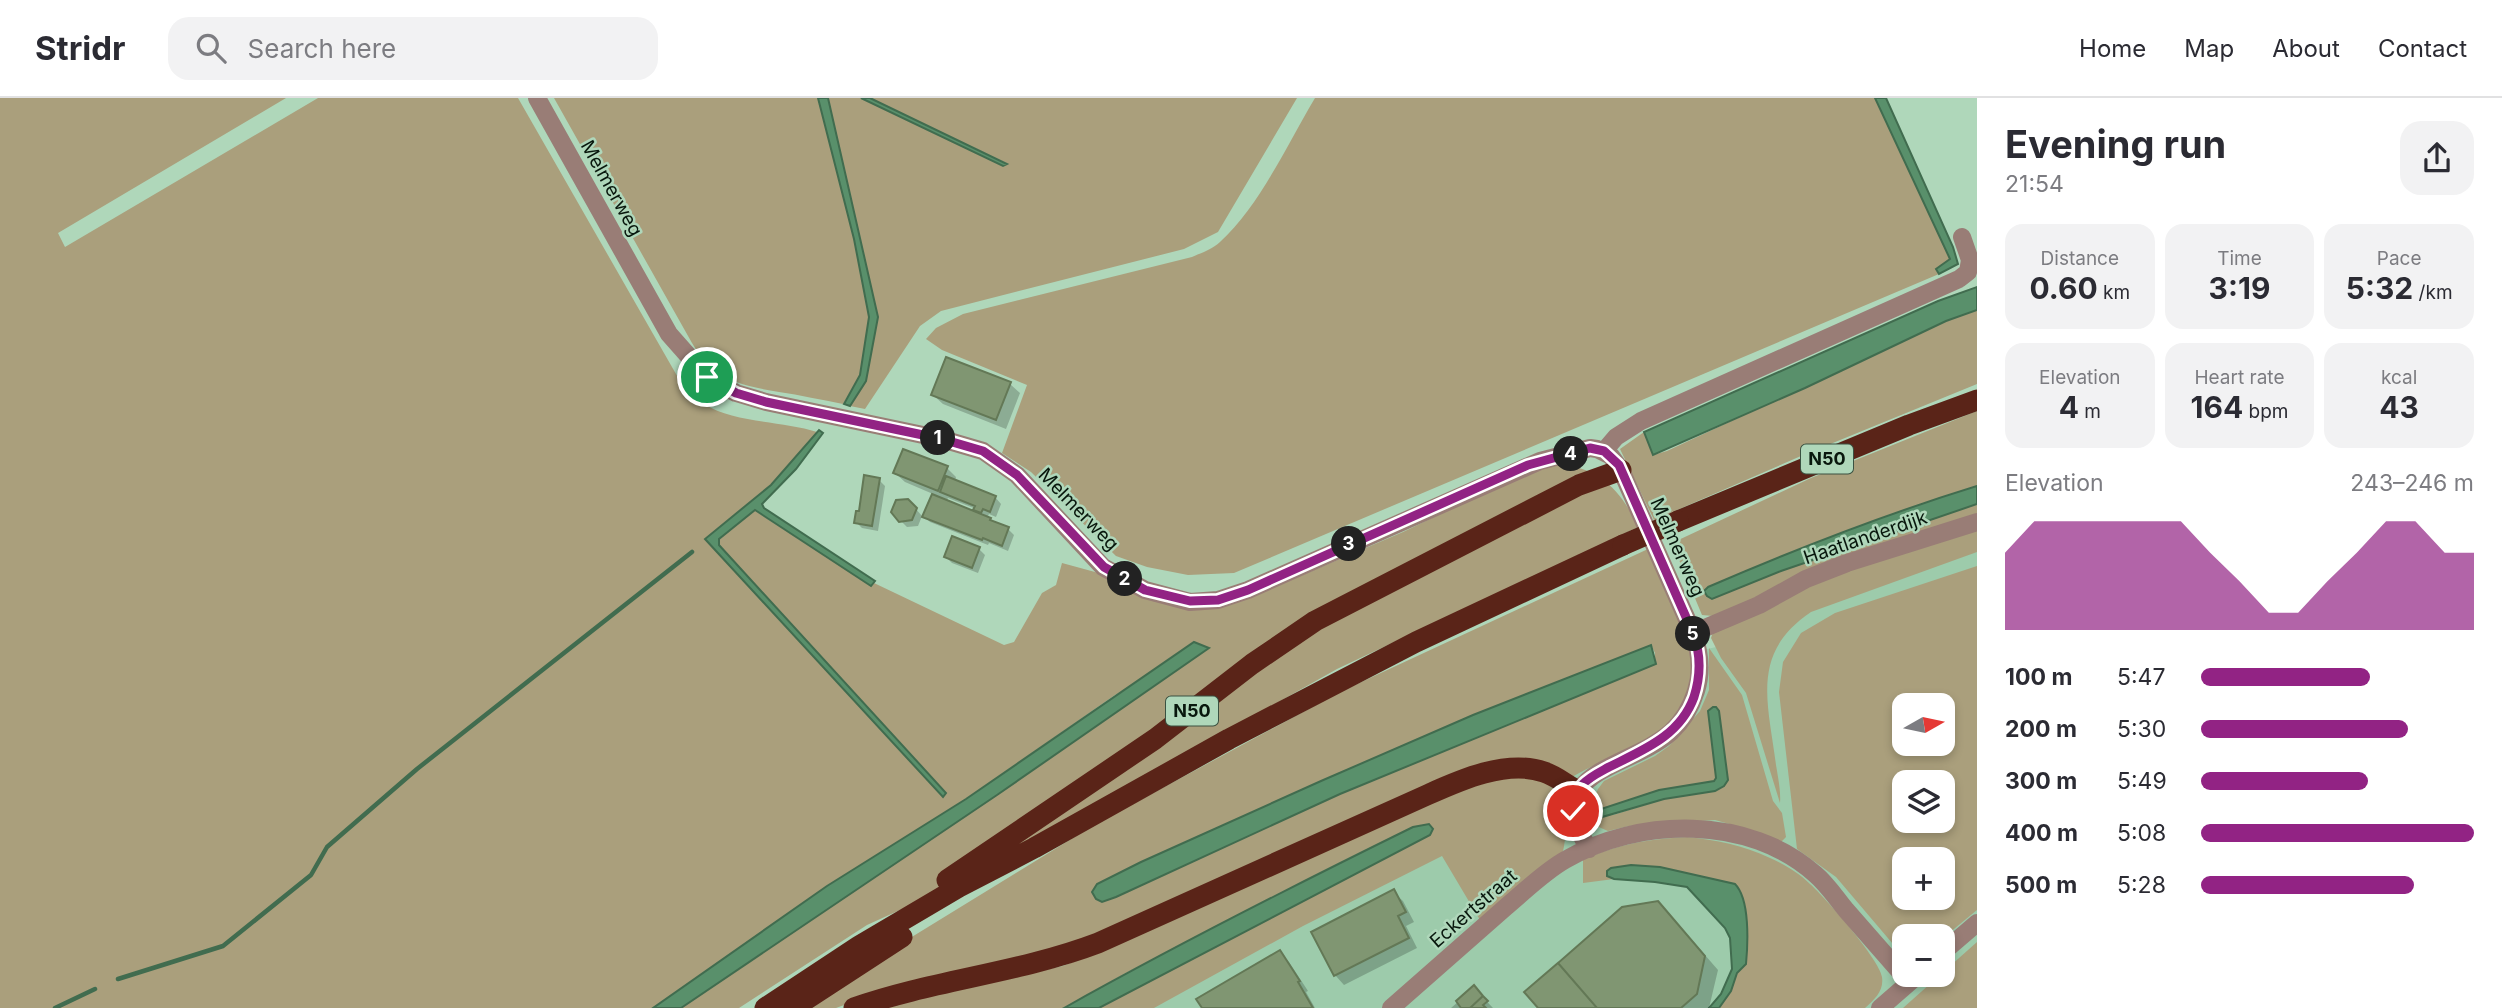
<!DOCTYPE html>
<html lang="en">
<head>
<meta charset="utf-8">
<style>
	body { margin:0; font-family:Inter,sans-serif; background:#f2f2f3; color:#2b2b33; height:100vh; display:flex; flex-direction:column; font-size:26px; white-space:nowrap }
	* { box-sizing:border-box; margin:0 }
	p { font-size:23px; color:#7c7c81 }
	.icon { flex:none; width:38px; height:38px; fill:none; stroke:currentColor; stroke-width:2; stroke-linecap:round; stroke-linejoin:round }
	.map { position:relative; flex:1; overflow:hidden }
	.sheet { display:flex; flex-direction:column; background:#fff; width:525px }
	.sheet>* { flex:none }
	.needle { width:46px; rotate:81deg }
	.fabs { position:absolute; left:1892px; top:595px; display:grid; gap:14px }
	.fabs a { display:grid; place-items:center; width:63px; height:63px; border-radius:14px; background:#fff; box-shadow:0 4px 10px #0003; font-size:35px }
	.pin { position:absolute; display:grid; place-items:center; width:60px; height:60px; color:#fff; margin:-30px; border:4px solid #fff; border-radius:50%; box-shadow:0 2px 7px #0007 }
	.km { position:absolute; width:35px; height:35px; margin:-18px; border-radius:50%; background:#222; color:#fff; font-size:19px; line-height:35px; text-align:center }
	.round { display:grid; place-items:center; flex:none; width:74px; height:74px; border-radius:21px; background:#f2f2f3 }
	.summary { display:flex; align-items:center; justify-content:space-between; height:119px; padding:0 28px }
	h1 { font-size:38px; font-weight:700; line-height:52px }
	.stats { display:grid; grid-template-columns:repeat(3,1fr); gap:10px; height:119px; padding:7px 28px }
	.stats div { display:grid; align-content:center; border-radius:18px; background:#f2f2f3; text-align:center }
	.stats b { font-size:30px; font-weight:700 }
	.stats small { font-size:19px; font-weight:400 }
	.stats p { font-size:19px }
	.chart { height:196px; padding:14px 28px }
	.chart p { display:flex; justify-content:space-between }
	.chart svg { width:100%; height:126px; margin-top:7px; fill:#922384; opacity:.7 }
	ul { padding:0 28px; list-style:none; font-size:23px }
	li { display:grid; grid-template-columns:112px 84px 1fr; align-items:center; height:52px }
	li i { height:18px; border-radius:9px; background:#922384 }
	header { display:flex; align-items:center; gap:42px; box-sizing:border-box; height:98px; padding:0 35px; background:#fff; border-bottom:2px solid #e1e1e2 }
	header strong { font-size:33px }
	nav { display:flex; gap:38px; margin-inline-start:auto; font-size:24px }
	.search { width:490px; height:63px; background:#f2f2f3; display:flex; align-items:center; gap:18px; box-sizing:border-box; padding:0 24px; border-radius:21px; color:#7c7c81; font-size:26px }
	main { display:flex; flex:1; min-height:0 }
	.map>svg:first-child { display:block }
</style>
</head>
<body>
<header>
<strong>Stridr</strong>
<div class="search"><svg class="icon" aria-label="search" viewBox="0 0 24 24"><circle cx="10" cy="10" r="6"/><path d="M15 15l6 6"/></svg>Search here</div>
<nav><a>Home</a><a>Map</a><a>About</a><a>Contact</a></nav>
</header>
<main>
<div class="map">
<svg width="1977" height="910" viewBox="0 0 1977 910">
	<rect width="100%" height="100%" fill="#afd7ba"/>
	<path fill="#9dcbab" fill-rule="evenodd" d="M1977 445V910H1089L1623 570 1734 545ZM1904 607H1942V646H1904ZM1904 684H1942V723H1904ZM1904 761H1942V800H1904ZM1904 838H1942V877H1904Z"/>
	<path fill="#aa9f7c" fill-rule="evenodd" d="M0 0H286L58 135 65 149 318 0H518L680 283C688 292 694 300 704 306 734 325 783 323 817 334L771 387 705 441 946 695 719 447V441L754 412 871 488 874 485 1004 547 1014 544 1042 495 1056 487 1062 465 1095 474 1173 507 1244 502 1403 434 1534 371C1584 357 1619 385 1638 429L1337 571 944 792 867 827 739 910H681L997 697 1208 550 1115 597 966 701 827 788 653 910H0Z
		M554 0H818L854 141 869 219 860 277 843 306C822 302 800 297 779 294 739 287 714 282 692 245Z
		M828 0H861L1003 67 1006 65 870 0H1297L1218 134 1184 151 941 213 920 228 865 311 850 308 866 283 878 219Z
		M1315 0H1875L1950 161 1936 171 1939 176 1234 475 1188 477 1147 469 1116 458 1031 374 1002 355 1027 287 942 252 926 241 936 230 963 216 1192 159C1201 155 1213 151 1220 144 1259 109 1288 45 1315 0Z
		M1977 212V286L1801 358 1654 422 1620 351 1644 334 1653 357 1667 353 1946 223Z
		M1977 313V388C1886 416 1796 451 1708 489L1705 493 1712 500 1781 473 1977 406V419L1713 518 1702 517 1672 445 1811 380Z
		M1977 430V454L1811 514C1750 555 1768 604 1776 667 1778 679 1781 694 1780 705L1746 595 1721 560 1711 540 1713 534 1807 487Z
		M1648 451C1659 477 1690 535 1692 560 1694 588 1684 614 1662 631 1638 649 1599 663 1572 679L1527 664 1072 851 855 903 836 910H801L858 872 1094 727 1342 593ZM1651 547 1655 555V566L1340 696 1102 804 1097 786 1141 764 1473 617Z
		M1977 468V812L1943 840 1904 838V859L1836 779 1797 751 1779 594 1783 564 1801 535 1835 515ZM1904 607H1942V646H1904ZM1904 684H1942V723H1904ZM1904 761H1942V800H1904Z
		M1709 550 1742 597 1773 703 1782 715 1786 739 1781 744 1744 730 1715 722 1629 728 1608 733 1594 727 1590 710 1598 691 1604 683 1655 658 1669 648 1700 613 1709 592ZM1716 681 1715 693 1664 701 1613 717 1599 716 1601 711C1638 698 1675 688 1714 683Z
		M1513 676C1524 679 1537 680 1546 685 1567 697 1568 733 1563 753L1480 822 1442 758 1303 828 1154 910H1099L1430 737 1433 731 1429 726 1413 729 1302 784 1126 875 1064 910H871L1063 868 1114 848 1419 706Z
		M1687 739C1716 742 1743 747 1770 760 1784 766 1799 775 1810 786 1825 799 1880 862 1882 879 1884 893 1875 901 1865 910H1719L1731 893 1737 875 1746 866C1748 845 1750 801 1735 786 1693 777 1653 765 1611 770L1607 778 1614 781 1583 785V762C1618 746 1649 741 1687 739Z
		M1977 844V910H1903Z"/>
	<path fill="#59906b" stroke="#416c4f" stroke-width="2" d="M818 0H828L878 219 866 283 850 308 844 306 860 277 869 219 854 141Z
		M861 0H870L1007 66 1003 68Z
		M1875 0H1886L1953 149 1958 166 1939 176 1936 171 1950 161Z
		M1977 189V212L1946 223 1805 290 1653 357 1644 334 1938 203Z
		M819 332 823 335 796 371 762 406 764 410 875 483 871 488 755 412 719 441V447L946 695 943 699 705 441 771 387Z
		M1977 388V406L1781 473 1712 501 1707 498 1704 493 1708 489C1796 451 1886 416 1977 388Z
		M1194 544 1209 550 997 697 681 910H653L827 788 966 701Z
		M1651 547 1656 566 1340 696 1116 799 1102 804 1096 801 1092 794 1097 786 1141 764 1321 683 1473 617Z
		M1713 609H1716L1719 613 1728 682 1724 688 1715 693 1664 701 1602 719 1599 716 1601 711 1659 692 1714 683 1716 680 1708 613Z
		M1429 726 1433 731 1430 737 1099 910H1064C1178 846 1295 787 1413 729Z
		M1631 767 1660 769 1735 786C1750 801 1748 845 1746 866L1737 875 1731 893 1719 910H1709L1721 896 1732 871 1730 840 1725 830 1687 789 1655 784 1614 781 1607 778V773L1611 770Z"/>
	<path fill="#0003" fill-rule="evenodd" d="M1010 286 1020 295 1006 331 943 306 933 297Z
		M947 370 956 379 955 383 995 399 1001 406 996 419 989 416 987 420 1008 431 1014 437 1008 453 989 445 988 447 930 424 924 418 933 396 905 384 895 375ZM948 400 976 411 974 415 946 404Z
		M879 382 885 388 878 433 862 430 856 424Z
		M908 402 922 418 918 428 907 429 901 423Z
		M979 451 985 457 978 475 952 465 946 459Z
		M1393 794 1403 803 1414 824 1406 828 1417 850 1344 887 1335 877Z
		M1671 818 1718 872 1709 910H1541Z
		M1279 855 1289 864 1308 893 1306 894 1315 910H1203Z
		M1474 890 1493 910H1451Z"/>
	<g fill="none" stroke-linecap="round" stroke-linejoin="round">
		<path stroke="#416c4f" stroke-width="4.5" d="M118 881 223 848 311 777 327 749 417 671 692 454
			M55 910 95 891"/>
	</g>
	<path fill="#809672" stroke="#637856" stroke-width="2" d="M946 259 1011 284 996 322 931 297Z
		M903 351 948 368 938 393 893 375Z
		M864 377 880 380 872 428 854 425 856 413H859Z
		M946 378 996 398 990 414 983 411 981 415 973 412 975 408 940 394Z
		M932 396 991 420 990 422 1009 429 1002 448 983 440 982 442 922 419Z
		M908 401 917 410 912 422 899 424 891 414 896 402Z
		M952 438 980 449 972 470 944 459Z
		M1394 791 1406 814 1398 818 1409 840 1334 878 1311 834Z
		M1658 803 1705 858 1697 896 1681 910H1597L1558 865 1622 809Z
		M1280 852 1300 883 1298 884 1313 910H1202L1196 901Z
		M1558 865 1597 910H1538L1524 894Z
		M1474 887 1483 898 1470 910H1461L1456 903Z
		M1483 898 1488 903 1483 907 1486 910H1470Z"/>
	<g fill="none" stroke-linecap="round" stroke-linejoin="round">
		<path stroke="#997d76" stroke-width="18" d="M537 0 669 236 707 279 736 295 766 304 942 341 983 353 1017 377 1103 469 1145 492 1190 504 1218 502 1248 492 1540 363 1590 350 1597 351 1611 358 1621 372 1693 535C1700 554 1702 574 1696 593 1691 609 1683 623 1671 634 1628 672 1539 671 1589 751
			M1604 353 1616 339 1641 323 1959 181 1968 174 1970 162 1962 139
			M1693 535 1759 507 1806 481 1847 465 1977 424
			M1942 855 1977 825
			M1391 910C1430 876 1468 842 1507 808 1525 793 1544 774 1565 762 1639 719 1749 717 1815 776 1827 786 1836 800 1846 812 1867 836 1888 860 1909 884
			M1880 910 1918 877"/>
		<path stroke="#5a2418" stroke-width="21" d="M1678 423 1909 327 1977 302
			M947 782 1155 641 1252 566 1315 523 1579 387 1621 372
			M765 910 859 848 959 789 1034 750 1229 641 1416 544 1623 447
			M793 910 902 839
			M854 910C934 882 1019 875 1098 845L1427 697C1460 682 1507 661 1544 674 1556 678 1567 687 1578 693"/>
		<path stroke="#5a2418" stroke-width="21" d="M1623 447 1678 423"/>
	</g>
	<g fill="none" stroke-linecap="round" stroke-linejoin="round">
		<g stroke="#fff" stroke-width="14">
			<path id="route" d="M707 279 736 295 766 304 942 341 983 353 1017 377 1104 469 1145 492 1190 503 1218 502 1248 492 1528 367 1590 350 1604 353 1619 367 1693 535C1701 556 1701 577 1694 599 1680 638 1643 652 1609 669 1600 674 1589 679 1582 687 1576 694 1575 704 1573 713"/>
		</g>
		<use href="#route" stroke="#922384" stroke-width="9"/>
	</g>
	<g text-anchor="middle" stroke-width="5" stroke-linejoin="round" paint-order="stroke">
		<g fill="#afd7ba" stroke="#3a5141" stroke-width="2">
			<rect x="1801" y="346.5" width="52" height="29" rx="5"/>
			<rect x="1166" y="598.5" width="52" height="29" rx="5"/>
		</g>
		<g font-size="18" font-weight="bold" fill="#08170d">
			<text x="1827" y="367">N50</text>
			<text x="1192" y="619">N50</text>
		</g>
		<g font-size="19" fill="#08170d" stroke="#afd7ba">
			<text transform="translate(612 90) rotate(61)" y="7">Melmerweg</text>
			<text transform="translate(1079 411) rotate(46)" y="7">Melmerweg</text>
			<text transform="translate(1865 439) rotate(-19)" y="7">Haatlanderdijk</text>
			<text transform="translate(1678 449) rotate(66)" y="7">Melmerweg</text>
			<text transform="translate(1473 810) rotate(-41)" y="7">Eckertstraat</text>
		</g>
	</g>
</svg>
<div class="fabs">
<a><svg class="needle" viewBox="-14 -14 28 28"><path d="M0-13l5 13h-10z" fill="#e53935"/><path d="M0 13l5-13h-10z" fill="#7c7c81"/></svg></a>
<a><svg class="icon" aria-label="layers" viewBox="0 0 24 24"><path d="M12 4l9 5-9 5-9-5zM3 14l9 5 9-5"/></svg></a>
<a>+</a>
<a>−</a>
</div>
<div class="pin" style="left:707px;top:279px;background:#1e9e55"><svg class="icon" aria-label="arrive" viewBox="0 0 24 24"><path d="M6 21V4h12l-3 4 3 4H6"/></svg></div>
<div class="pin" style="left:1573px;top:713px;background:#d93025"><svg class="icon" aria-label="check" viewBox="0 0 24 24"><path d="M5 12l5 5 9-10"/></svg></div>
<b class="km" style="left:938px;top:340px">1</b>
<b class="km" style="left:1125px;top:481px">2</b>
<b class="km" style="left:1349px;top:446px">3</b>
<b class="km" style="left:1571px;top:356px">4</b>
<b class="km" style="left:1693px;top:536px">5</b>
</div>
<section class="sheet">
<div class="summary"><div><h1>Evening run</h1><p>21:54</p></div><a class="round"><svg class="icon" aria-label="share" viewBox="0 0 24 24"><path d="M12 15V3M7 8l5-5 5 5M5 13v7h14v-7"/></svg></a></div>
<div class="stats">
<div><p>Distance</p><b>0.60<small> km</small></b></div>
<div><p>Time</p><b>3:19</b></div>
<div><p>Pace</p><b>5:32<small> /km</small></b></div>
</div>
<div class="stats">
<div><p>Elevation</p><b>4<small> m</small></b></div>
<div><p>Heart rate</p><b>164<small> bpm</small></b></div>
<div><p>kcal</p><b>43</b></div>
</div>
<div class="chart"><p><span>Elevation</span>243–246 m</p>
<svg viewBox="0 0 160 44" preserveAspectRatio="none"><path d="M0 44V17L10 6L20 6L30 6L40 6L50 6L60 6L70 17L80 27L90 38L100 38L110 27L120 17L130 6L140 6L150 17L160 17V44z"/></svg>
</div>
<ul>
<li><b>100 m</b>5:47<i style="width:62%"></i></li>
<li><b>200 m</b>5:30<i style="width:76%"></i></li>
<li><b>300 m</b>5:49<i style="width:61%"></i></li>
<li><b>400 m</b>5:08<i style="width:100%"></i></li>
<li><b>500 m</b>5:28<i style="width:78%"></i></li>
</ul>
</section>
</main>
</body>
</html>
